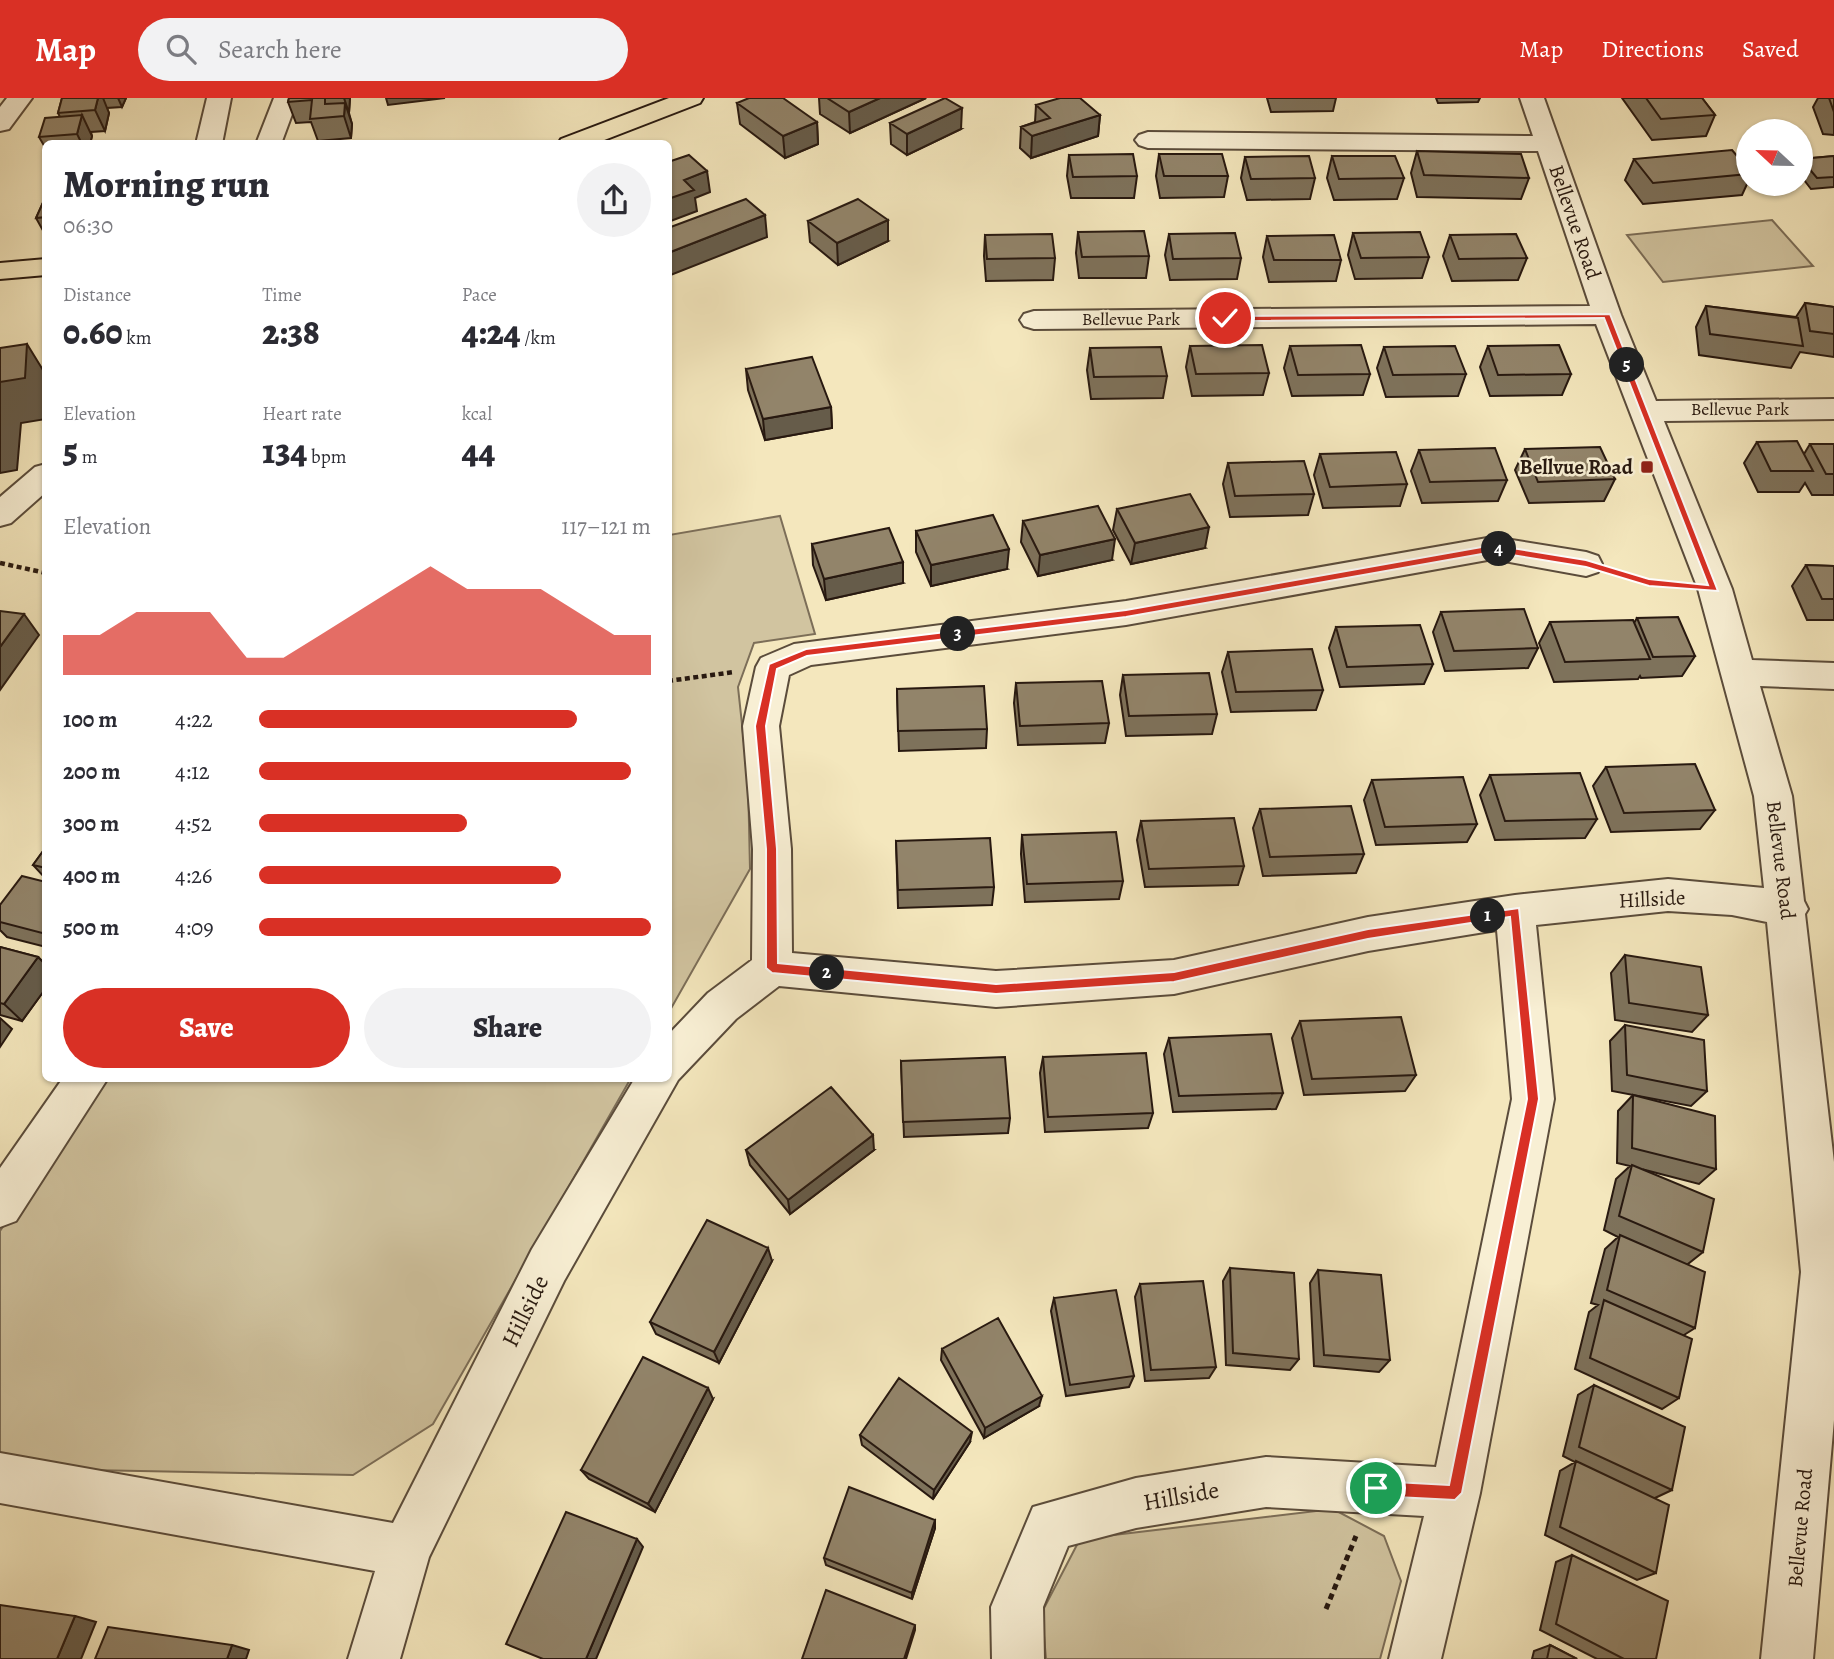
<!DOCTYPE html>
<html lang="en">
<head>
<meta charset="utf-8">
<style>
	body { margin:0; font-family:Alegreya,serif; background:#f2f2f3; color:#2b2b33; height:100vh; display:flex; flex-direction:column; font-size:26px; white-space:nowrap }
	* { box-sizing:border-box; margin:0 }
	p { font-size:23px; color:#7c7c81 }
	.icon { flex:none; width:38px; height:38px; fill:none; stroke:currentColor; stroke-width:2; stroke-linecap:round; stroke-linejoin:round }
	.map { position:relative; flex:1; overflow:hidden }
	.drawer { position:absolute; left:42px; top:42px; width:630px; height:942px; display:flex; flex-direction:column; background:#fff; border-radius:10px; box-shadow:0 2px 5px #0004 }
	.drawer>* { flex:none }
	.needle { width:46px; rotate:292deg }
	.tools { position:absolute; left:1736px; top:21px; display:grid; gap:14px }
	.tools a { display:grid; place-items:center; width:77px; height:77px; border-radius:50%; background:#fff; box-shadow:0 2px 5px #0004; font-size:35px }
	.pin { position:absolute; display:grid; place-items:center; width:60px; height:60px; color:#fff; margin:-30px; border:4px solid #fff; border-radius:50%; box-shadow:0 2px 7px #0007 }
	.km { position:absolute; width:35px; height:35px; margin:-18px; border-radius:50%; background:#222; color:#fff; font-size:19px; line-height:35px; text-align:center }
	.round { display:grid; place-items:center; flex:none; width:74px; height:74px; border-radius:37px; background:#f2f2f3 }
	.head { display:flex; align-items:center; justify-content:space-between; height:119px; padding:0 21px }
	h1 { font-size:38px; font-weight:800; line-height:52px }
	.stats { display:grid; grid-template-columns:repeat(3,1fr); gap:10px; height:119px; padding:7px 21px }
	.stats div { display:grid; align-content:center }
	.stats b { font-size:35px; font-weight:800 }
	.stats small { font-size:19px; font-weight:400 }
	.stats p { font-size:19px }
	.chart { height:196px; padding:14px 21px }
	.chart p { display:flex; justify-content:space-between }
	.chart svg { width:100%; height:126px; margin-top:7px; fill:#d93025; opacity:.7 }
	.button { display:flex; gap:14px; margin-top:auto; padding:14px 21px }
	.button a { flex:1; height:80px; border-radius:42px; background:#d93025; color:#fff; font-size:28px; font-weight:800; line-height:80px; text-align:center }
	.button a+a { background:#f2f2f3; color:#2b2b33 }
	ul { padding:0 21px; list-style:none; font-size:23px }
	li { display:grid; grid-template-columns:112px 84px 1fr; align-items:center; height:52px }
	li i { height:18px; border-radius:9px; background:#d93025 }
	header { display:flex; align-items:center; gap:42px; box-sizing:border-box; height:98px; padding:0 35px; background:#d93025; color:#fff }
	header strong { font-size:33px }
	nav { display:flex; gap:38px; margin-inline-start:auto; font-size:24px }
	.search { width:490px; height:63px; background:#f2f2f3; display:flex; align-items:center; gap:18px; box-sizing:border-box; padding:0 24px; border-radius:38px; color:#7c7c81; font-size:26px }
	.map>svg:first-child { display:block }
</style>
</head>
<body>
<header>
<strong>Map</strong>
<div class="search"><svg class="icon" aria-label="search" viewBox="0 0 24 24"><circle cx="10" cy="10" r="6"/><path d="M15 15l6 6"/></svg>Search here</div>
<nav><a>Map</a><a>Directions</a><a>Saved</a></nav>
</header>
<div class="map">
<svg width="1834" height="1561" viewBox="0 0 1834 1561">
	<rect width="100%" height="100%" fill="#f4e7bd"/>
	<filter id="stains"><feTurbulence type="fractalNoise" baseFrequency=".00286" numOctaves="4"/><feColorMatrix values="0 0 0 0 .2 0 0 0 0 .09 0 0 0 0 .02 0 0 0 .5 -.17"/></filter>
	<radialGradient id="worn" r=".72"><stop offset=".6" stop-color="#630" stop-opacity="0"/><stop offset="1" stop-color="#630" stop-opacity=".3"/></radialGradient>
	<path fill="#d1c4a0" stroke="#7c6e58" stroke-width="2" d="M1772 122 1813 168 1663 184 1627 137Z
		M780 418 815 536 754 545 738 589 748 682 750 771 669 914V437Z
		M105 980H631L433 1326 353 1377 37 1371 0 1361V1133Z
		M1333 1411 1384 1438 1401 1483 1380 1561H1046L1042 1514 1080 1441Z"/>
	<g fill="none" stroke-linecap="round" stroke-linejoin="round">
		<g stroke="#5b4c3b" stroke-width="4">
			<path id="minor" d="M7 0H32L9 31 0 33V9Z
				M207 0H231L222 46H196Z
				M274 0H298L281 46H256Z
				M1520 0H1544L1621 217 1656 303 1834 301V321L1664 323 1732 491 1752 562 1834 565V591L1760 588 1792 698 1804 803 1808 811 1805 816 1834 1064V1322L1813 1561H1761L1801 1174 1767 824 1732 817 1668 813 1536 827 1554 1001 1480 1395 1441 1561H1389L1424 1418 1266 1409 1136 1430 1068 1448 1043 1509 1044 1561H992L991 1509 1033 1409 1136 1380 1266 1359 1436 1369 1512 1001 1497 832 1368 853 1174 896 996 909 779 888 736 921 678 982 564 1183 429 1459 400 1561H348L375 1473 0 1405V1355L393 1425 532 1151 635 980H668V937L708 895 752 862 753 751 743 628 756 569 761 560 794 546 1126 503 1493 439 1586 454 1598 458 1602 466 1598 474 1586 478 1493 461 1126 527 811 567 789 577 779 628 791 751 792 855 996 873 1174 862 1368 819 1515 797 1668 781 1764 790 1754 698 1698 491 1596 226 1034 231 1024 228 1020 222 1024 216 1034 213 1590 208 1538 53 1148 50 1139 47 1135 42 1139 37 1148 34 1533 38Z
				M46 366V394L11 425 0 428V399L35 369Z
				M63 980H108L16 1123 0 1129V1070Z"/>
		</g>
		<g stroke="#281910" stroke-width="4">
			<path id="major" d="M669 0H703L700 5 594 46H558L561 41Z
				M46 161V177L0 181V165Z"/>
		</g>
		<path stroke="#281910" stroke-width="4.5" stroke-dasharray="5 3.5" stroke-linecap="butt" d="M0 465 46 475
			M1621 476 1649 485 1673 487
			M668 583 734 574"/>
		<path stroke="#281910" stroke-width="5" stroke-dasharray="6 4.5" stroke-linecap="butt" d="M1326 1511 1356 1438"/>
		<use href="#minor" fill="#f8efd4" fill-rule="evenodd"/>
		<use href="#major" fill="#f4e7bd" fill-rule="evenodd"/>
	</g>
	<path fill="#7e725b" stroke="#281910" stroke-width="2" d="M62 0H126L122 9 107 10 109 15 105 33 91 34 92 38 90 46H46V51L39 39 60 19 58 15Z
		M289 0H350L349 15 352 26 351 40 318 43 311 24 296 25 288 4Z
		M819 0H926L850 35 820 16Z
		M1267 0H1336L1333 13 1271 14Z
		M1436 0H1480L1478 4 1438 5Z
		M1622 0H1702L1715 17 1706 38 1652 42Z
		M1818 0H1834V37L1823 36 1813 9Z
		M737 5 817 24 818 46 785 60 740 26Z
		M1036 7 1100 17 1098 38 1031 60 1020 50 1021 29 1035 24Z
		M890 25 961 31 907 57 891 46Z
		M1417 53 1529 80 1521 101 1417 99 1411 75Z
		M1159 56 1228 78 1224 99 1160 100 1156 78Z
		M1069 57 1137 78 1134 100H1071L1067 78Z
		M1332 58 1404 80 1397 101 1334 102 1327 80Z
		M1834 58V89L1811 91 1801 78V61Z
		M1245 59 1315 80 1310 101 1247 102 1241 80Z
		M1634 61 1748 71V84L1742 97 1643 106 1625 82Z
		M46 98V138L36 120Z
		M808 123 888 143 838 167 810 144Z
		M1078 134 1149 158 1146 180H1079L1076 155Z
		M1353 135 1429 159 1422 180 1355 181 1348 157Z
		M1169 136 1241 160 1237 181 1170 182 1165 157Z
		M985 137 1055 160 1053 182 986 183 984 158Z
		M1450 137 1527 160 1518 182 1452 183 1443 158Z
		M1267 138 1341 162 1336 183 1269 184 1263 159Z
		M1805 205 1834 209V259L1800 254 1791 270 1699 257 1696 229 1706 208 1796 219Z
		M1190 248 1269 275 1263 297 1192 298 1186 269Z
		M1290 248 1370 276 1363 297 1292 298 1284 270Z
		M1488 248 1571 276 1562 297 1490 298 1480 269Z
		M1384 249 1466 276 1458 298 1386 299 1377 270Z
		M1090 250 1167 278 1163 300 1091 301 1087 272Z
		M746 271 831 309 832 330 765 342 748 292Z
		M1757 344 1804 356 1810 346H1834V397H1812L1805 385 1799 394H1758L1744 365Z
		M1525 351 1615 381 1604 403 1529 405 1515 372Z
		M1419 352 1507 382 1498 403 1422 405 1411 373Z
		M1320 356 1407 386 1400 408 1323 410 1314 377Z
		M1228 365 1314 396 1308 417 1230 419 1223 386Z
		M1117 411 1205 450 1131 466 1113 432Z
		M1023 423 1112 462 1038 478 1021 444Z
		M916 433 1007 471 931 488 916 454Z
		M812 446 903 485 826 502 813 467Z
		M1806 467 1834 468V522H1807L1792 488Z
		M1441 514 1538 550 1528 570 1445 573 1433 534Z
		M1637 520 1695 558 1682 578 1641 580 1640 578 1638 581 1554 584 1539 545 1550 524 1634 525Z
		M1336 529 1433 566 1424 586 1340 589 1329 550Z
		M1228 554 1323 592 1316 612 1231 614 1222 574Z
		M1123 577 1217 616 1212 636 1126 638 1120 597Z
		M1016 585 1109 625 1105 645 1018 647 1014 605Z
		M897 591 987 631 986 650 899 653Z
		M1606 669 1715 712 1700 731 1611 734 1593 688Z
		M1490 677 1597 721 1585 740 1495 742 1480 697Z
		M1372 682 1477 726 1467 744 1376 747 1364 702Z
		M1260 711 1364 756 1356 775 1263 778 1253 730Z
		M1141 723 1244 768 1238 787 1145 789 1137 742Z
		M1022 737 1123 783 1119 801 1025 804 1021 756Z
		M896 743 994 789 992 807 898 810Z
		M46 749V781L33 767Z
		M46 784V849L7 839 0 832V807Z
		M0 849 38 859 46 867V890L22 923 0 917Z
		M1625 857 1708 917 1692 934 1615 922 1611 875Z
		M1300 923 1416 977 1405 993 1304 997 1292 940Z
		M1625 927 1707 993 1691 1008 1612 993 1610 943Z
		M1169 940 1283 995 1276 1011 1173 1014 1164 956Z
		M1043 959 1153 1015 1148 1030 1045 1034 1040 975Z
		M901 963 1010 1020 1008 1035 904 1039Z
		M1633 997 1716 1071 1699 1086 1645 1072 1703 1154 1688 1166 1695 1230 1684 1237 1679 1300 1662 1311 1575 1271 1589 1214 1598 1207 1591 1205 1605 1151 1618 1139 1604 1132 1616 1081 1630 1068 1617 1065 1618 1013Z
		M746 1052H874L790 1116 750 1067Z
		M772 1163 719 1265 656 1236 650 1224Z
		M1230 1170 1299 1261 1290 1272 1226 1267 1223 1183Z
		M1318 1172 1390 1262 1379 1274 1314 1268 1310 1185Z
		M1140 1186 1216 1269 1209 1280 1145 1283 1135 1199Z
		M1054 1200 1134 1278 1129 1289 1066 1298 1051 1213Z
		M942 1251 1039 1308 984 1340 941 1262Z
		M1594 1287 1672 1392 1655 1400 1656 1475 1637 1482 1545 1437 1560 1373 1575 1364 1563 1358 1578 1297Z
		M713 1301 655 1414 589 1381 581 1372Z
		M860 1337 970 1344 933 1401 862 1347Z
		M935 1422V1430L912 1501 826 1467 824 1460Z
		M1572 1457 1656 1561H1597L1540 1532 1556 1464Z
		M1550 1547 1577 1561H1532L1534 1553Z"/>
	<path fill="#665c4a" stroke="#281910" stroke-width="2" d="M98 0H103L109 15 105 33 95 12Z
		M118 0H126L122 9Z
		M344 0H350L349 15Z
		M386 0H445L388 7Z
		M880 0H926L850 35 849 14Z
		M345 5 352 26 351 40 344 18Z
		M962 10 961 31 907 57V36Z
		M82 17 92 38 90 46H82L77 36Z
		M1100 17 1098 38 1031 60 1032 38Z
		M817 24 818 46 785 60 783 38Z
		M707 73 710 94 695 100 697 113 668 124V101L684 82Z
		M765 117 767 139 668 178V155Z
		M888 122V143L838 167 837 145Z
		M27 246 46 277V321L21 325 17 372 0 375V284Z
		M831 309 832 330 765 342 763 321Z
		M1209 429 1205 450 1131 466 1135 445Z
		M1115 441 1112 462 1038 478 1040 457Z
		M1009 451 1007 471 931 488V467Z
		M903 464V485L826 502 824 481Z
		M24 516 39 537 0 592V549Z
		M38 859 46 867V890L22 923 4 906Z
		M0 920 12 931 0 949Z
		M873 1037 874 1052 790 1116 788 1102Z
		M768 1150 772 1163 719 1265 714 1254Z
		M708 1290 713 1301 655 1414 648 1406Z
		M1042 1298 1039 1308 984 1340 985 1330Z
		M972 1334 970 1344 933 1401 934 1392Z
		M935 1422V1430L912 1501V1495Z
		M637 1441 643 1449 596 1561H586Z
		M75 1518 96 1524 81 1561H57Z
		M915 1527V1532L906 1561H904Z
		M232 1547 249 1552 246 1561H227Z"/>
	<path fill="#92846a" stroke="#281910" stroke-width="2" d="M62 0H98L95 12 58 15Z
		M289 0H325V6L345 5 344 18 310 21 312 2 288 4Z
		M749 0H783L817 24 783 38 737 5Z
		M827 0H880L849 14Z
		M945 0 962 10 907 36 890 25Z
		M1060 0H1080L1100 17 1032 38 1021 29 1050 20 1036 7Z
		M1646 0H1702L1715 17 1661 21Z
		M1829 0H1834V14Z
		M82 17 77 36 39 39 45 20Z
		M1732 52 1748 71V76L1653 85 1634 61Z
		M1417 53 1521 56 1529 80 1424 77Z
		M1133 56 1137 78 1073 79 1069 57Z
		M1159 56H1222L1228 78H1164Z
		M689 57 707 73 684 82 694 92 668 101V64Z
		M1309 58 1315 80 1251 81 1245 59Z
		M1332 58H1395L1404 80 1339 81Z
		M1834 58V79L1817 80 1801 61Z
		M46 98V119L36 120Z
		M746 101 765 117 668 155V130Z
		M858 101 888 122 837 145 808 123Z
		M1144 133 1149 158 1082 159 1078 134Z
		M1420 134 1429 159 1361 160 1353 135Z
		M1235 135 1241 160 1173 161 1169 136Z
		M1052 136 1055 160 987 161 985 137Z
		M1516 136 1527 160 1459 161 1450 137Z
		M1334 137 1341 162H1274L1267 138Z
		M1805 205 1834 209V236L1810 233Z
		M1706 208 1798 220 1803 248 1710 236Z
		M27 246 25 280 0 284V250Z
		M1262 247 1269 275 1196 276 1190 248Z
		M1361 247 1370 276 1298 277 1290 248Z
		M1559 247 1571 276 1498 277 1488 248Z
		M1455 248 1466 276 1393 277 1384 249Z
		M1161 249 1167 278 1094 279 1090 250Z
		M812 259 831 309 763 321 746 271Z
		M1797 343 1813 373H1771L1757 344Z
		M1810 346H1834V376H1826Z
		M1600 349 1615 381 1538 384 1525 351Z
		M1495 350 1507 382 1430 384 1419 352Z
		M1396 354 1407 386 1330 389 1320 356Z
		M1304 363 1314 396 1235 398 1228 365Z
		M1190 396 1209 429 1135 445 1117 411Z
		M1098 408 1115 441 1040 457 1023 423Z
		M993 417 1009 451 931 467 916 433Z
		M889 430 903 464 824 481 812 446Z
		M1806 467 1834 468V501H1822Z
		M1524 511 1538 550 1454 553 1441 514Z
		M0 513 24 516 0 549Z
		M1678 519 1695 558 1653 559 1637 520Z
		M1633 522 1650 561 1565 564 1550 524Z
		M1420 527 1433 566 1347 569 1336 529Z
		M1312 551 1323 592 1236 594 1228 554Z
		M1209 575 1217 616 1129 618 1123 577Z
		M1102 583 1109 625 1020 628 1016 585Z
		M984 588 987 631 898 633 897 591Z
		M1695 666 1715 712 1624 715 1606 669Z
		M1580 675 1597 721 1505 723 1490 677Z
		M1463 679 1477 726 1385 729 1372 682Z
		M1351 708 1364 756 1270 759 1260 711Z
		M1234 720 1244 768 1149 771 1141 723Z
		M1116 734 1123 783 1027 786 1022 737Z
		M990 740 994 789 898 792 896 743Z
		M46 749V770L33 767Z
		M22 778 46 784V836L0 824V807Z
		M0 849 38 859 4 906 0 905Z
		M1625 857 1701 869 1708 917 1629 905Z
		M1401 919 1416 977 1312 981 1300 923Z
		M1625 927 1704 942 1707 993 1627 977Z
		M1271 936 1283 995 1179 998 1169 940Z
		M1146 955 1153 1015 1048 1019 1043 959Z
		M1005 959 1010 1020 903 1024 901 963Z
		M831 989 873 1037 788 1102 746 1052Z
		M1633 997 1715 1018 1716 1071 1632 1050Z
		M1632 1067 1714 1101 1703 1154 1619 1118Z
		M707 1122 768 1150 714 1254 650 1224Z
		M1620 1137 1705 1174 1695 1230 1607 1192Z
		M1230 1170 1294 1175 1299 1261 1233 1255Z
		M1318 1172 1381 1177 1390 1262 1324 1257Z
		M1203 1183 1216 1269 1151 1272 1140 1186Z
		M1116 1192 1134 1278 1070 1287 1054 1200Z
		M1604 1202 1692 1241 1679 1300 1590 1260Z
		M998 1220 1042 1298 985 1330 942 1251Z
		M643 1259 708 1290 648 1406 581 1372Z
		M899 1280 972 1334 934 1392 860 1337Z
		M1594 1287 1685 1329 1672 1392 1579 1349Z
		M1576 1363 1669 1407 1656 1475 1560 1429Z
		M849 1389 935 1422 912 1495 824 1460Z
		M566 1414 637 1441 586 1561H543L506 1546Z
		M1572 1457 1668 1503 1656 1561H1624L1556 1526Z
		M826 1492 915 1527 904 1561H802Z
		M0 1507 75 1518 57 1561H0Z
		M108 1529 232 1547 227 1561H95Z
		M1550 1547 1577 1561H1547Z"/>
	<path fill="#d93025" stroke="#fff" stroke-width="2" d="M1610 216 1718 493 1649 488 1586 469 1493 454 1126 519 807 558 777 571 766 628 777 751 778 865 996 886 1174 874 1368 831 1519 810 1539 1001 1462 1395 1455 1402 1376 1398 1368 1390 1376 1383 1449 1387 1527 1001 1510 819 1368 841 1174 884 996 896 772 875 766 870V751L755 628 769 566 806 551 1126 512 1493 447 1586 462 1649 481 1708 487 1604 220 1225 223 1220 220 1225 218Z"/>
	<rect fill="#8f2418" stroke="#f8efd4" stroke-width="2.5" x="1640" y="362" width="14" height="14" rx="3.5"/>
	<g text-anchor="middle" stroke-width="5" stroke-linejoin="round" paint-order="stroke">
		<g font-size="18" fill="#281910" stroke="#f8efd4">
			<text x="1131" y="227">Bellevue Park</text>
			<text x="1740" y="317">Bellevue Park</text>
		</g>
		<g font-size="21" fill="#281910" stroke="#f8efd4">
			<text transform="translate(1575 124) rotate(71)" y="7">Bellevue Road</text>
			<text transform="translate(1781 762) rotate(83)" y="7">Bellevue Road</text>
			<text transform="translate(1652 801) rotate(-3)" y="7">Hillside</text>
			<text transform="translate(1800 1430) rotate(-85)" y="7">Bellevue Road</text>
		</g>
		<g font-size="21" font-weight="bold" fill="#281910" stroke="#f8efd4" text-anchor="end">
			<text x="1633" y="376">Bellvue Road</text>
		</g>
		<g font-size="24" fill="#281910" stroke="#f8efd4">
			<text transform="translate(525 1213) rotate(-64)" y="8">Hillside</text>
			<text transform="translate(1181 1398) rotate(-10)" y="8">Hillside</text>
		</g>
	</g>
	<rect width="100%" height="100%" filter="url(#stains)"/>
	<rect width="100%" height="100%" fill="url(#worn)"/>
</svg>
<div class="tools">
<a><svg class="needle" viewBox="-14 -14 28 28"><path d="M0-13l5 13h-10z" fill="#e53935"/><path d="M0 13l5-13h-10z" fill="#7c7c81"/></svg></a>
</div>
<div class="pin" style="left:1376px;top:1390px;background:#1e9e55"><svg class="icon" aria-label="arrive" viewBox="0 0 24 24"><path d="M6 21V4h12l-3 4 3 4H6"/></svg></div>
<div class="pin" style="left:1225px;top:220px;background:#d93025"><svg class="icon" aria-label="check" viewBox="0 0 24 24"><path d="M5 12l5 5 9-10"/></svg></div>
<b class="km" style="left:1488px;top:818px">1</b>
<b class="km" style="left:827px;top:875px">2</b>
<b class="km" style="left:958px;top:536px">3</b>
<b class="km" style="left:1499px;top:451px">4</b>
<b class="km" style="left:1627px;top:267px">5</b>
<section class="drawer">
<div class="head"><div><h1>Morning run</h1><p>06:30</p></div><a class="round"><svg class="icon" aria-label="share" viewBox="0 0 24 24"><path d="M12 15V3M7 8l5-5 5 5M5 13v7h14v-7"/></svg></a></div>
<div class="stats">
<div><p>Distance</p><b>0.60<small> km</small></b></div>
<div><p>Time</p><b>2:38</b></div>
<div><p>Pace</p><b>4:24<small> /km</small></b></div>
</div>
<div class="stats">
<div><p>Elevation</p><b>5<small> m</small></b></div>
<div><p>Heart rate</p><b>134<small> bpm</small></b></div>
<div><p>kcal</p><b>44</b></div>
</div>
<div class="chart"><p><span>Elevation</span>117–121 m</p>
<svg viewBox="0 0 160 44" preserveAspectRatio="none"><path d="M0 44V30L10 30L20 22L30 22L40 22L50 38L60 38L70 30L80 22L90 14L100 6L110 14L120 14L130 14L140 22L150 30L160 30V44z"/></svg>
</div>
<ul>
<li><b>100 m</b>4:22<i style="width:81%"></i></li>
<li><b>200 m</b>4:12<i style="width:95%"></i></li>
<li><b>300 m</b>4:52<i style="width:53%"></i></li>
<li><b>400 m</b>4:26<i style="width:77%"></i></li>
<li><b>500 m</b>4:09<i style="width:100%"></i></li>
</ul>
<div class="button"><a>Save</a><a>Share</a></div>
</section>
</div>
</body>
</html>
